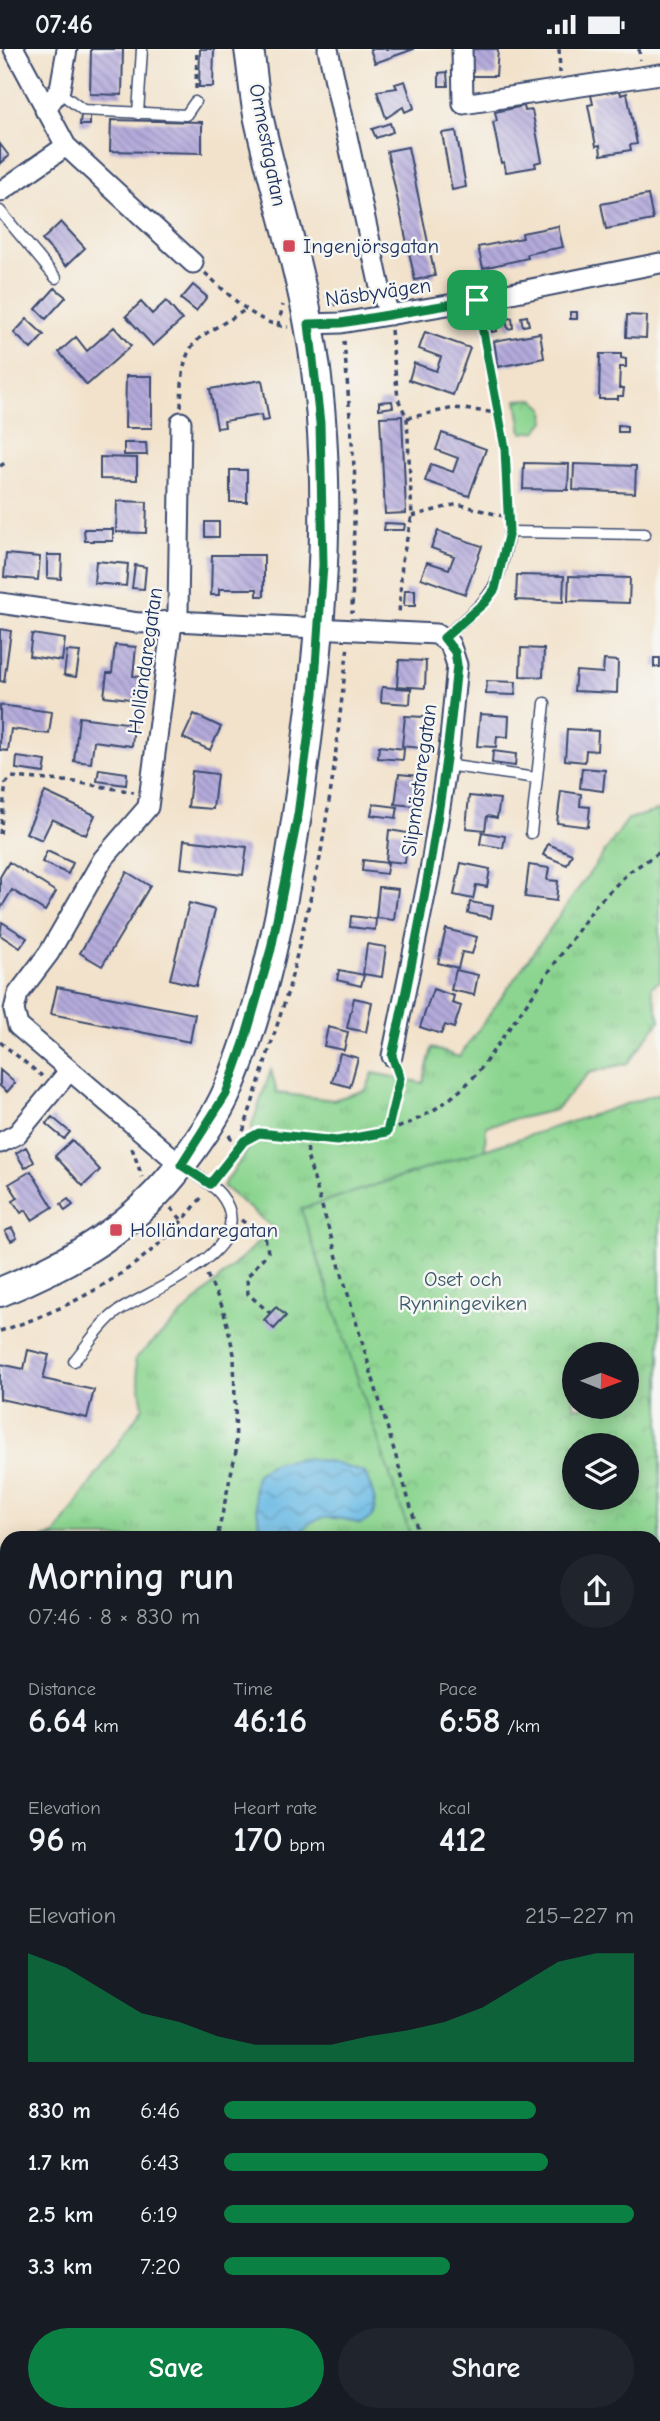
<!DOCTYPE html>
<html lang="en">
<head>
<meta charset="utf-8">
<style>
	body { margin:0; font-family:"Comic Neue",sans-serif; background:#20242c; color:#f1f3f6; height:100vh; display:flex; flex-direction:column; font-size:26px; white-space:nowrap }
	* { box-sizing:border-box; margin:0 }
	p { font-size:23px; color:#9ea1a6 }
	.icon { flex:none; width:38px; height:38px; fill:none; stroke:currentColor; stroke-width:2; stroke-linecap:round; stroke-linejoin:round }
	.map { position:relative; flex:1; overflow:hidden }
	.side { position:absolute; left:0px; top:1482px; width:662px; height:891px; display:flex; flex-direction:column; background:#171b24; border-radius:21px 21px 0 0; box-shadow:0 4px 18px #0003 }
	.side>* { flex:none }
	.needle { width:46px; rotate:91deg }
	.tools { position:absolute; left:562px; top:1293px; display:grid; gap:14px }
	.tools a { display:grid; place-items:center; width:77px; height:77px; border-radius:50%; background:#171b24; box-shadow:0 4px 18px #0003; font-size:35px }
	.pin { position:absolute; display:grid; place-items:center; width:60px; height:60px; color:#fff; margin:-30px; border-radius:14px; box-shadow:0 4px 10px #0006 }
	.round { display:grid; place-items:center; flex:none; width:74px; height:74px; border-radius:37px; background:#20242c }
	.overview { display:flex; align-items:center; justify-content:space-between; height:119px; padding:0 28px }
	h1 { font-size:38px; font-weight:800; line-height:52px }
	.figures { display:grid; grid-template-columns:repeat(3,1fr); gap:10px; height:119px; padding:7px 28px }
	.figures div { display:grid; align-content:center }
	.figures b { font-size:35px; font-weight:800 }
	.figures small { font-size:19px; font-weight:400 }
	.figures p { font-size:19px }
	.chart { height:196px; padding:14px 28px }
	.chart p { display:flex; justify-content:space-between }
	.chart svg { width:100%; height:126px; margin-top:7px; fill:#0b8043; opacity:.7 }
	.cta { display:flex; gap:14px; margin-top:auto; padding:14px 28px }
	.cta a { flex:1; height:80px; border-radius:42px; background:#0b8043; color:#fff; font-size:28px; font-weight:800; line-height:80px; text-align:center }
	.cta a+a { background:#20242c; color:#f1f3f6 }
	ul { padding:0 28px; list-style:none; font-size:23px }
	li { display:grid; grid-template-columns:112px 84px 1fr; align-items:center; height:52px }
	li i { height:18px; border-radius:9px; background:#0b8043 }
	.status { display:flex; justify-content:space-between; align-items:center; height:49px; padding:0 35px; background:#171b24; direction:ltr }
	.status svg { height:19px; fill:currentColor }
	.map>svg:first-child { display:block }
</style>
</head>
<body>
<div class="status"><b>07:46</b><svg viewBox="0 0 49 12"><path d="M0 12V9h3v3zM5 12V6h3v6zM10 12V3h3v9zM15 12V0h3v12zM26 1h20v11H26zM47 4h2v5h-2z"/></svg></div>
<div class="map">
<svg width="660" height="2372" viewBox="0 0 660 2372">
	<defs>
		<pattern id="grass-tufts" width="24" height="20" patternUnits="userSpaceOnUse" patternTransform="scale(1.75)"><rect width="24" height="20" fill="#8cd590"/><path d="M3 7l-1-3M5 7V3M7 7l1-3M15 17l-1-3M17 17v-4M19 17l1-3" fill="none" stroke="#78b77f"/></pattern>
		<pattern id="wetland-marsh" width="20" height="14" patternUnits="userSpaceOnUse" patternTransform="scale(1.75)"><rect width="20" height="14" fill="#8cd590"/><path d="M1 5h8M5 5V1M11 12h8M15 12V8" fill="none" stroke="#78b77f"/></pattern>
		<pattern id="park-crowns" width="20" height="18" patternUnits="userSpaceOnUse" patternTransform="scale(1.75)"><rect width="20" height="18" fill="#8cd590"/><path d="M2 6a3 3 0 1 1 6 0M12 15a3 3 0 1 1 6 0" fill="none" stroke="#78b77f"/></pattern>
		<pattern id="water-waves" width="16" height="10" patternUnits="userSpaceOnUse" patternTransform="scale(1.75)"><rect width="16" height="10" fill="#69bae4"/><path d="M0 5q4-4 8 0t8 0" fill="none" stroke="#5698bc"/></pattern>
		<pattern id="building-back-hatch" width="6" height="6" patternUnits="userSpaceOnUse" patternTransform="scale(1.75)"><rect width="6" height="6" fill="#b4aadb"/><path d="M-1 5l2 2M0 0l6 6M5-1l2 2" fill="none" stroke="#928bb5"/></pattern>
	</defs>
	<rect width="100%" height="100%" fill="#f6f6f2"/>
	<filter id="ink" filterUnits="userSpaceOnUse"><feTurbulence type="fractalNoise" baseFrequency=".0143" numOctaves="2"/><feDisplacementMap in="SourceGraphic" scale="14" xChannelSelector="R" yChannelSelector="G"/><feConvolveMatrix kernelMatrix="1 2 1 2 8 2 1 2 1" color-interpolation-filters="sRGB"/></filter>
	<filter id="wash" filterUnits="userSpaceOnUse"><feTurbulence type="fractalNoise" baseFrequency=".00686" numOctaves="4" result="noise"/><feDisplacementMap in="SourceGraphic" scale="28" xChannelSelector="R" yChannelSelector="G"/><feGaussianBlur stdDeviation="1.57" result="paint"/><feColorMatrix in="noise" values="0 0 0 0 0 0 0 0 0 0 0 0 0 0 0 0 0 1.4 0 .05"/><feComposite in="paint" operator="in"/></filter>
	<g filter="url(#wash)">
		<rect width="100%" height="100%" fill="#f2e2cb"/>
		<path fill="url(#grass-tufts)" stroke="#548277" stroke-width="2" d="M660 761V932L651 938 660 971 628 1014 589 1024 555 1061 486 1077 468 1489H42L55 1486 143 1358 135 1310 273 1179 223 1137 251 1096 252 1076 271 1021 277 1044 333 1051 366 1041 373 1024 423 1034 432 999 459 1008 628 770Z
			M7 1499V1822L0 1826V1501Z
			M292 2366H393V2372H291Z"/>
		<path fill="url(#wetland-marsh)" stroke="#548277" stroke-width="2" d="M7 1822V2366H292L291 2372H0V1826Z"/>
		<path fill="url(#park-crowns)" stroke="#548277" stroke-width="2" fill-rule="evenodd" d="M534 350 544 359 545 372 537 382 522 384 517 351Z
			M660 1044V2372H335L336 2366H654V1489H411L301 1160ZM574 1306H626V1358H574ZM574 1396H626V1449H574Z"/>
		<path fill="url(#water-waves)" stroke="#4274a1" stroke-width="2" d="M309 1410 332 1413 365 1424C372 1442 386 1466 360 1475 339 1467 309 1462 299 1489H255C265 1466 249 1450 256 1427 270 1410 289 1411 309 1410Z"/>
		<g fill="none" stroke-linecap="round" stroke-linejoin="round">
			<path stroke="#69bae4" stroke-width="5" d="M0 1723 7 1724
				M654 1835 660 1836"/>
		</g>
		<g id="blocks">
			<path fill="url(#building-back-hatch)" d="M91 0H123L122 46 90 45Z
				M200 0H214L213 38H199Z
				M370 0H414L375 14Z
				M471 0H498L496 27H469Z
				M447 23 448 37H439V24Z
				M405 32 414 59 405 63 403 58 386 69 377 42 397 39 395 35Z
				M620 41 621 46 627 44 637 95 630 96 631 101 601 106 600 96 596 97 588 56 593 55 591 46Z
				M524 57 525 62 532 61 542 112 535 114 536 118 506 123 504 113 501 114 493 73 497 72 495 63Z
				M81 64H90V76H80Z
				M111 71 202 73V104L110 102Z
				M390 74 393 83 376 89 372 80Z
				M456 82 466 138 452 141 442 84Z
				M0 95 9 107 0 115Z
				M408 98 435 227 415 231 387 102Z
				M648 146 653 171 606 180 601 155Z
				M61 173 85 199 66 217 42 191Z
				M558 177 563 198 527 205 528 209 483 219 478 198 523 189 522 184Z
				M193 236 207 248 196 262 181 250Z
				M55 239 66 248 46 270 36 260Z
				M166 252 182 271 153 297 126 267 141 253 152 265Z
				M570 263H577V270H570Z
				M627 266 647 267 646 289 626 288Z
				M527 267 529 276 523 277 521 268Z
				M512 269 513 279 508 280 506 270Z
				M27 270 44 286 31 300 14 284Z
				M495 272 497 282 492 283 490 273Z
				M114 278 131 297 87 336 59 303 76 288 87 302Z
				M425 283 470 299 453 346 409 331 414 314 436 322 441 308 419 300Z
				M540 284 544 309 498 318 494 292Z
				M600 305H621V309L626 310V318H620L619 339H624L623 347H618V350H599Z
				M126 327H152V379H125Z
				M262 331 269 371 262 372 261 366 224 372 225 378 217 379 210 340Z
				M392 352 393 358 379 360V353Z
				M402 367 406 464 385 465 380 368Z
				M618 376 627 377V383H618Z
				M442 384 486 400 469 447 425 432 431 415 453 423 458 409 436 401Z
				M124 394H146L147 406H124Z
				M100 408 137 409V431L100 430Z
				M524 414 569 415 568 441 523 440Z
				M574 415 636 417 635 444 573 441Z
				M230 421H247V453H230Z
				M117 452 147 453 146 484 116 483Z
				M205 473H219V488H205Z
				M385 474 405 475 404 481H384Z
				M84 480H113V492H85Z
				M438 482 482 497 465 545 421 529 427 513 449 520 454 507 431 499Z
				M6 505 40 508 38 531 4 528Z
				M47 506H62L61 530 47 529Z
				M212 506H264V547H257V540H219V546H211Z
				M96 512 128 515 126 537 94 534Z
				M135 516 146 518 144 540 132 539Z
				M517 526 564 527 563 553 516 551Z
				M569 527 630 529 629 554 568 552Z
				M405 541H415V557H404Z
				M0 580 11 582 4 633 0 632Z
				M32 585 65 590 62 612 29 607Z
				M115 596 136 598 133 627 141 628 139 651 104 647 107 624H112Z
				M521 599 544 600 543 628 520 627Z
				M67 602 80 603 76 628 64 626Z
				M654 609H660V618H654Z
				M399 611 426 612 425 639 397 637Z
				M604 611 618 612 617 644 574 642 576 622 603 624Z
				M487 632 516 633 515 646 486 645Z
				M382 638 411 640 410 655 381 653Z
				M0 656 52 663 49 685 11 680 8 702 0 701Z
				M194 665 221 678 210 701 183 689Z
				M480 665 509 667 508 688 497 687 496 698 477 697Z
				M405 667 424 668 421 699 402 697Z
				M79 668 134 675 132 697 94 692 91 714 74 712Z
				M567 680 598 682 597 702 586 701 585 713 565 711Z
				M379 697 404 700 403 711 378 709Z
				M493 702 516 705 515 717 492 714Z
				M17 708 46 712 44 724 16 720Z
				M582 719 605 721 603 742 580 739Z
				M99 720 127 724 126 736 97 732Z
				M192 722 217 725 213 760 188 758Z
				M399 725 418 727 414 757 395 755Z
				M561 742 581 745 580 757 590 758 588 778 557 774Z
				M45 743 95 766 86 786 52 770 42 791 26 784Z
				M469 747 500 750 497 769 487 767 485 781 466 779Z
				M373 755 398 758 396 769 371 766Z
				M389 781 408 784 405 814 386 812Z
				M482 783 505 787 503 799 480 795Z
				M184 791 247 798 243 826 181 819Z
				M548 795 572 805 567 816 543 806Z
				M47 802 73 814 68 825 42 813Z
				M363 811 388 814 386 825 362 822Z
				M9 813 56 843 45 862 12 841 0 861V828Z
				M461 814 490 820 487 838 476 836 473 850 454 846Z
				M529 816 549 819 547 831 558 832 556 852 525 848Z
				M127 823 150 837 102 917 80 904Z
				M379 838 398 840 394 871 376 869Z
				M470 853 493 857 491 869 468 864Z
				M189 854 215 861 196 937 170 930Z
				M351 867 376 870 375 881 350 878Z
				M2 873 27 889 20 899 0 886Z
				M446 880 477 888 472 905 462 903 458 919 438 914Z
				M367 895 386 898 382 928 363 925Z
				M339 921 364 926 361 937 337 931Z
				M456 921 478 926 474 946 451 941Z
				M57 938 195 965 190 993 51 965Z
				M433 940 454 947 452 954 461 957 454 979 445 976 441 985 420 978Z
				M354 949 372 953 366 983 347 979Z
				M328 978 348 983 344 1001 324 997Z
				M340 1004 358 1009 350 1038 332 1033Z
				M0 1021 15 1034 7 1043 0 1037Z
				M52 1068 70 1083 64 1090 46 1075Z
				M72 1091 100 1121 83 1137 55 1107Z
				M26 1098 34 1113 25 1119 16 1104Z
				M31 1122 53 1158 32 1171 26 1161 21 1164 13 1152 18 1149 9 1135Z
				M68 1150 73 1156 65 1162 61 1155Z
				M12 1179 17 1189 11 1192 5 1182Z
				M276 1258 286 1267 274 1280 264 1271Z
				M28 1301 49 1306 43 1330 94 1341 87 1369 0 1350V1315L24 1320Z"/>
		</g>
	</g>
	<g filter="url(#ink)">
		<use href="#blocks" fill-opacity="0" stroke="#3b4a6e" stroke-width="2"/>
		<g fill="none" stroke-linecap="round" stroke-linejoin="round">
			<g stroke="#3b4a6e" stroke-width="13">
				<path id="lane" d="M58 42 83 61 186 66 195 53
					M138 65 142 0
					M0 162 56 229
					M444 589C491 545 497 549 509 483L645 485
					M446 716 536 729
					M531 784 545 654
					M74 1312C87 1297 101 1274 117 1263 149 1241 264 1201 221 1146 211 1133 194 1126 182 1116"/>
			</g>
			<g stroke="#3b4a6e" stroke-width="23">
				<path id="street" d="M14 0 66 97 193 214
					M328 0 381 243 390 266
					M462 0 463 55 660 25
					M45 61 60 40 67 0
					M0 143 66 97
					M309 275 341 274 477 251 660 214
					M181 373 178 563 171 581 148 758 103 810 49 904 18 945 14 961 18 977 181 1116
					M0 554 138 574 175 572 436 585 450 595 457 616 449 700 430 822 392 1007
					M0 1094 17 1085 70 1021"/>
			</g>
			<g stroke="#3b4a6e" stroke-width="32">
				<path id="secondary" d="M0 1243C71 1214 136 1177 183 1113 199 1092 216 1068 227 1043 269 945 289 828 303 722 323 575 336 423 309 276 297 208 275 142 260 75 254 51 253 25 249 0"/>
			</g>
			<path stroke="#3b4a6e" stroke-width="3.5" stroke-dasharray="5 5" stroke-linecap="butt" d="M559 0 560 24
				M639 0 640 11
				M196 40 197 0
				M205 224C229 245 255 275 288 278
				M326 246 338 257
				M480 267 505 399 506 470
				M278 277 283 256
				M391 281 398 350 407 369 412 467 402 512 399 566
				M344 292 355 430 352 564
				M181 358C183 287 190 295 247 260
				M407 369 454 359 498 364
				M0 417 5 414
				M412 467 458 455 506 468
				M0 785 6 734 12 728 75 733 134 743
				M0 993 42 1027
				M387 1083 399 1023
				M229 1086 238 1100
				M307 1089 308 1110 420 1489
				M245 1092 243 1083 289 939 320 809 333 727 348 596
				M132 1099 142 1128
				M218 1125C228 1112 239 1093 254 1086 274 1078 298 1089 318 1091 377 1096 441 1067 479 1022L596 856 629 823 660 803
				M171 1159 182 1171
				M241 1171 265 1188 268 1203 247 1228 248 1245 270 1264
				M207 1226 223 1259 234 1305 236 1402 217 1489
				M0 1282C79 1257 154 1214 204 1145
				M338 2372 339 2366"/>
			<use href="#lane" stroke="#fff" stroke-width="10"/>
			<use href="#street" stroke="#fff" stroke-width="19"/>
			<use href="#secondary" stroke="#fff" stroke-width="28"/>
		</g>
	</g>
	<g fill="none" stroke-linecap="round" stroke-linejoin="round" filter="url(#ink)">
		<g stroke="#fff" stroke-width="14">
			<path id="route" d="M477 251 505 399 509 483 495 540 485 553 444 589 455 603 457 616C444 748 421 877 392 1007L400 1029 387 1083 337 1092 259 1084 244 1092 210 1135 181 1116 226 1045 244 994 271 900 298 766 314 645 323 516 320 374 309 275 341 274Z"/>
		</g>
		<use href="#route" stroke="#0b8043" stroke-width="9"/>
	</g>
	<g fill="#d1495b" stroke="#f6f6f2" stroke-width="2.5">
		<rect x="282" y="190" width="14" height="14" rx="3.5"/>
		<rect x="109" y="1174" width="14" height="14" rx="3.5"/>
	</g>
	<g text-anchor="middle" stroke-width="5" stroke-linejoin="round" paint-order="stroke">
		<g font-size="21" fill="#1b2f5e" stroke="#f6f6f2">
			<text transform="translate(268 96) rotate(79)" y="7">Ormestagatan</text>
			<text transform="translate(378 243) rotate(-8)" y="7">Näsbyvägen</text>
			<text transform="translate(145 612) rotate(-82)" y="7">Holländaregatan</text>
			<text transform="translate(419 731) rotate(-82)" y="7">Slipmästaregatan</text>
		</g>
		<g font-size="21" fill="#1b2f5e" stroke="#f6f6f2" text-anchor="start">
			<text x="303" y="204">Ingenjörsgatan</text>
			<text x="130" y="1188">Holländaregatan</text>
		</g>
		<g font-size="21" fill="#37586a" stroke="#f6f6f2">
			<text x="463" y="1237">Oset och<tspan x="463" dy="24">Rynningeviken</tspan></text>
		</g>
	</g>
</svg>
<div class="tools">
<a><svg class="needle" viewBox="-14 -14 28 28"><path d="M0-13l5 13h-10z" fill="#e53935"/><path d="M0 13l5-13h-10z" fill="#9ea1a6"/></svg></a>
<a><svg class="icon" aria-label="layers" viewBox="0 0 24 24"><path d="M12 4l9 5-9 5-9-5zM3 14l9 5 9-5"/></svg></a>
</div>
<div class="pin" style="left:477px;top:251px;background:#1e9e55"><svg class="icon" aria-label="arrive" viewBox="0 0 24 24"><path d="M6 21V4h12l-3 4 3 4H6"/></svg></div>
<section class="side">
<div class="overview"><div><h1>Morning run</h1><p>07:46 · 8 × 830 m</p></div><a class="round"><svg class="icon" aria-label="share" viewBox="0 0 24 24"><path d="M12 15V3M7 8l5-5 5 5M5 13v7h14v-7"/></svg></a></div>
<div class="figures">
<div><p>Distance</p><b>6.64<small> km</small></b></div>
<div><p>Time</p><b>46:16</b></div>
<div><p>Pace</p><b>6:58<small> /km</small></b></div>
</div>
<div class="figures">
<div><p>Elevation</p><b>96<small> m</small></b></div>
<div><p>Heart rate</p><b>170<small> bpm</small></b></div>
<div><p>kcal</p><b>412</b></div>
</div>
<div class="chart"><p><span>Elevation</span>215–227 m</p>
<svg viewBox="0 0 160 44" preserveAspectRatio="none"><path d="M0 44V6L10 11L20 19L30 27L40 30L50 35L60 38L70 38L80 38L90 35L100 33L110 30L120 25L130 17L140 9L150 6L160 6V44z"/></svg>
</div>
<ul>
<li><b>830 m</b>6:46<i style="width:76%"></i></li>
<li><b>1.7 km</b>6:43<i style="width:79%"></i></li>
<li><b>2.5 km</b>6:19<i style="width:100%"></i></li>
<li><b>3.3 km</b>7:20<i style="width:55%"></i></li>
</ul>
<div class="cta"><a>Save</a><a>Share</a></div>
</section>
</div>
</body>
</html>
